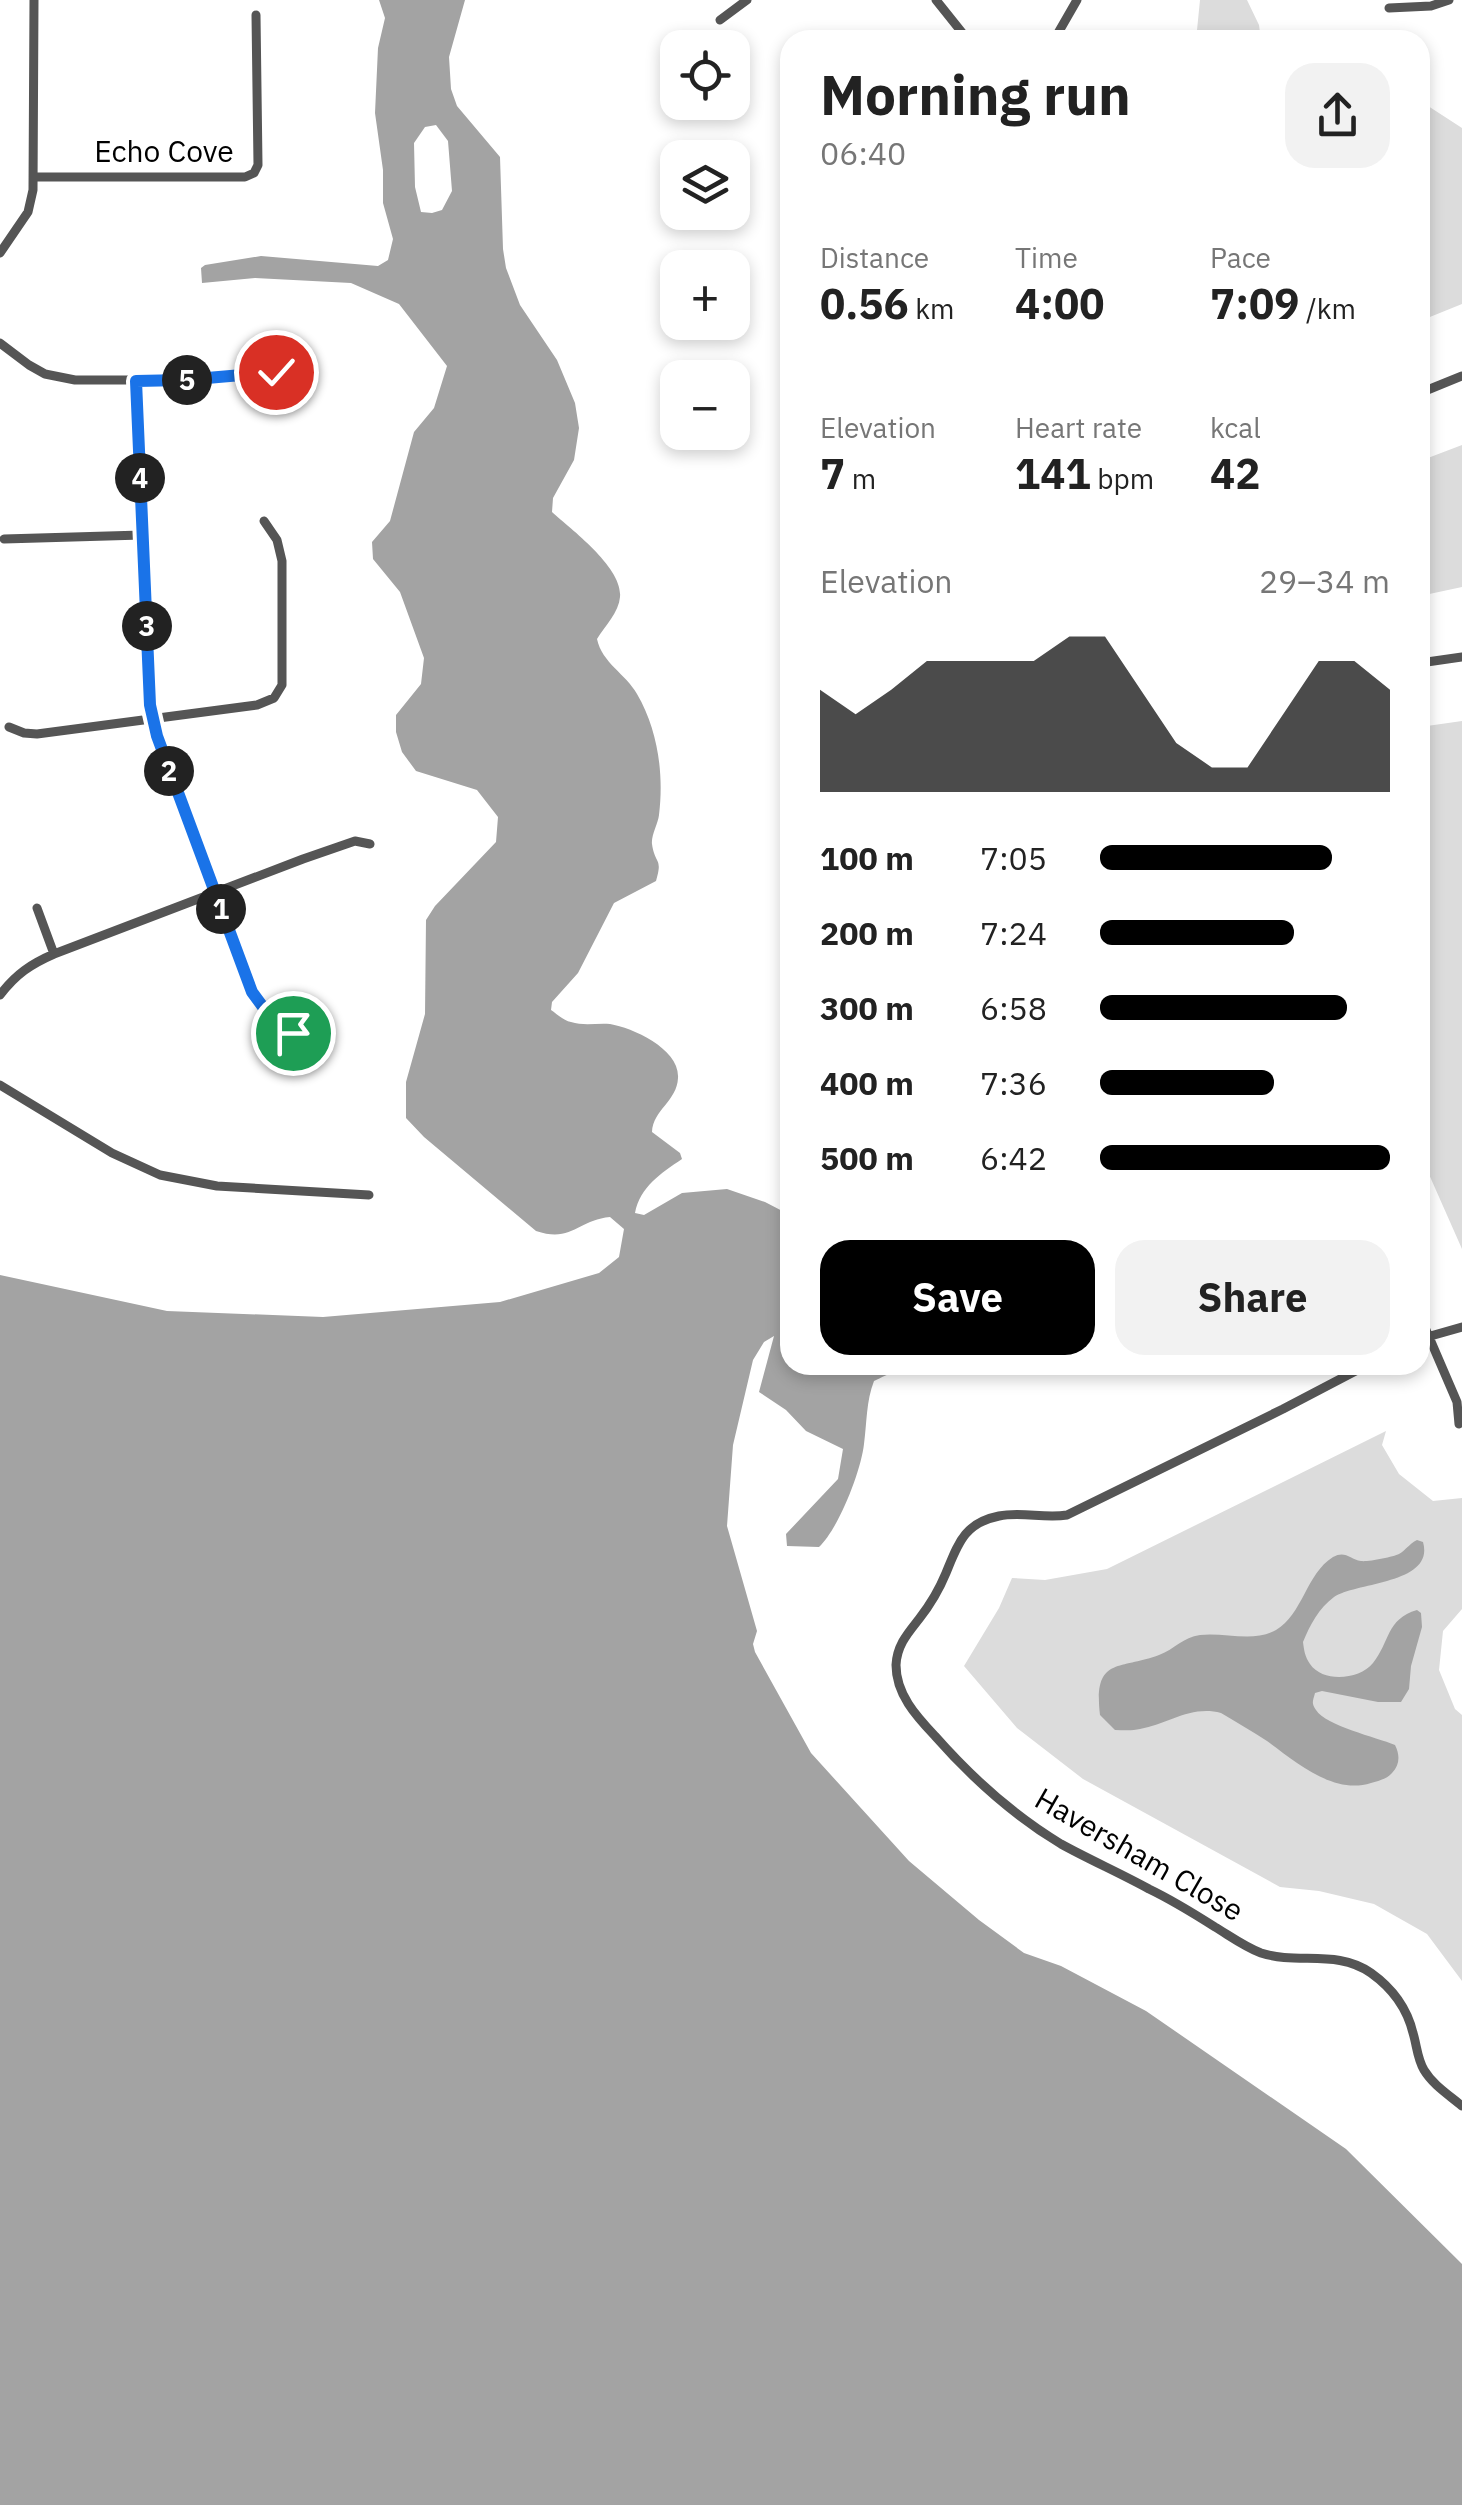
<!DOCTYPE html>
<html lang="en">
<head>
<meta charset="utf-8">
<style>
	body { margin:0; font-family:"IBM Plex Sans",sans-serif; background:#f2f2f2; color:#222; height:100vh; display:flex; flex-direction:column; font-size:38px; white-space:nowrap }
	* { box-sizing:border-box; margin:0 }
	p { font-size:32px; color:#767676 }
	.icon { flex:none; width:55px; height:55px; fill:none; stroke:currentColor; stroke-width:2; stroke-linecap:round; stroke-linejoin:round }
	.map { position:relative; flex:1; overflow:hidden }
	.details { position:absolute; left:780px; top:30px; width:650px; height:1345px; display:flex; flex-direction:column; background:#fff; border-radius:30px; box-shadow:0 5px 15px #0003 }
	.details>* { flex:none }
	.tools { position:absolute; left:660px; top:30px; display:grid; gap:20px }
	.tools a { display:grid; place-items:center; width:90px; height:90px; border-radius:20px; background:#fff; box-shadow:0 5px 15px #0003; font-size:50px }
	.pin { position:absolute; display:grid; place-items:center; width:85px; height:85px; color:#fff; margin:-42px; border:5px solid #fff; border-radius:50%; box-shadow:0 2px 10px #0007 }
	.km { position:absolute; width:50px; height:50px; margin:-25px; border-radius:50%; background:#222; color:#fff; font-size:28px; line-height:50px; text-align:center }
	.round { display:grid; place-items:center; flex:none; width:105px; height:105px; border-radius:30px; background:#f2f2f2 }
	.head { display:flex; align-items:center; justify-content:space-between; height:170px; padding:0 40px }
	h1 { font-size:55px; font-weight:800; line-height:75px }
	.metrics { display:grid; grid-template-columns:repeat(3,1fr); gap:15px; height:170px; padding:10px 40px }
	.metrics div { display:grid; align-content:center }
	.metrics b { font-size:42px; font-weight:800 }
	.metrics small { font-size:28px; font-weight:400 }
	.metrics p { font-size:28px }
	.chart { height:280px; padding:20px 40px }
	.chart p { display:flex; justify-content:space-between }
	.chart svg { width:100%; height:180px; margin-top:10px; fill:#000; opacity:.7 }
	.button { display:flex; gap:20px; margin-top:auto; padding:20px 40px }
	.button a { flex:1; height:115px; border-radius:30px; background:#000; color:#fff; font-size:40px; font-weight:800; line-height:115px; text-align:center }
	.button a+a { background:#f2f2f2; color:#222 }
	ul { padding:0 40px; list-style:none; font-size:32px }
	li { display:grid; grid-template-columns:160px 120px 1fr; align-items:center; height:75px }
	li i { height:25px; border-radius:12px; background:#000 }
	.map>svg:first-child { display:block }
</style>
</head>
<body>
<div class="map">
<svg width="1462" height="2505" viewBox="0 0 1462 2505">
	<rect width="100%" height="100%" fill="#fff"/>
	<path fill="#dcdcdc" d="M1200 0H1247L1259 25 1261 40H1196Z
		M1420 103 1425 104 1462 128V304L1420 321Z
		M1462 445V587L1420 596V461Z
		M1462 721V1249L1420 1154V727Z
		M1386 1431 1382 1445 1399 1474 1433 1501 1462 1498V1609L1443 1631 1439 1670 1455 1709 1462 1715V1981L1427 1934 1374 1904 1319 1891 1280 1887 1083 1779 1017 1728 964 1666 999 1608 1012 1578 1045 1580 1107 1569Z"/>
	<path fill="#a3a3a3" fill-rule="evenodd" d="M379 0H465L449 57 451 89 457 106 500 157 503 249 506 268 520 305 557 360 575 403 579 428 574 460 553 498 552 512C572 530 623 568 620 597 619 612 605 626 597 639 602 663 626 674 637 694 658 730 664 774 659 815 658 824 651 835 652 844 655 865 663 857 656 881L614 903 578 973 552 1002 551 1010C557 1014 564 1021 571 1022 583 1026 597 1023 610 1024 633 1028 680 1049 678 1078 677 1101 653 1110 652 1132L680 1153 682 1159C661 1173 640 1187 635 1213L644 1215 682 1193 727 1189 765 1202 790 1215V1365H1007C982 1383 927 1369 896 1372 889 1373 881 1378 874 1381 866 1402 867 1422 864 1444 861 1471 839 1528 819 1547L787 1546 786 1534 838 1479 843 1449 806 1431 786 1410 759 1392 774 1336 764 1342 753 1360 733 1445 727 1526 757 1631 753 1644 755 1652 811 1753 909 1861 979 1920 1024 1953 1061 1966 1146 2011 1346 2149 1462 2264V2505H0V1275L167 1311 323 1317 500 1302 599 1273 619 1257 624 1229 610 1217C578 1220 572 1243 536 1231L424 1137 406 1118V1082L425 1014 426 920 435 906 496 842 498 817 477 790 416 771 402 752 396 732V715L421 684 424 658 400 592 373 559 372 542 390 521 414 432 434 408 447 366 399 304 351 283 255 278 202 283 201 268 205 265 261 256 378 266 388 260 393 239 383 203V170L375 113 378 48 385 18ZM436 125 448 141 452 191 442 210 432 213 421 212 415 187 414 143 425 127Z
		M1417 1540 1423 1542C1435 1584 1357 1582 1334 1597 1319 1608 1310 1625 1303 1642 1304 1650 1305 1657 1310 1664 1323 1683 1359 1680 1373 1663 1390 1642 1386 1619 1417 1610L1421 1613 1422 1627 1411 1666 1409 1689 1401 1702H1378L1322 1691 1315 1693C1313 1701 1311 1703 1316 1710 1326 1726 1376 1737 1395 1745 1400 1755 1400 1765 1392 1773 1387 1779 1378 1781 1371 1783 1333 1795 1296 1762 1267 1741 1252 1731 1236 1722 1221 1713 1191 1705 1168 1724 1140 1729 1132 1731 1123 1730 1115 1730L1100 1715C1093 1656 1120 1670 1159 1655 1175 1649 1183 1637 1200 1635 1225 1632 1253 1643 1276 1630 1303 1614 1306 1574 1333 1557 1345 1550 1350 1559 1361 1561 1368 1562 1393 1557 1399 1554 1406 1550 1409 1544 1417 1540Z"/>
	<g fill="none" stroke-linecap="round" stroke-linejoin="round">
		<path stroke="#555" stroke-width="9" d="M936 0 968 40
			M1389 8 1431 6 1449 0
			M720 20 747 0
			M1054 40 1077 0
			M35 177H245L254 173 258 165 256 15
			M0 253 28 212 33 190 34 0
			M0 343 29 365 45 374 75 380H184L276 372 304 378
			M136 381 150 705 157 736 252 992 274 1022 293 1033
			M1420 393 1462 376
			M4 539 142 535
			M1420 663 1462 657
			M9 727 24 733 37 734 257 705 274 698 282 685V561L277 540 264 521
			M37 908 54 954
			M0 995C16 974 31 964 54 954L303 859 355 841 370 844
			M0 1085 112 1153 160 1175 217 1186 369 1195
			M1420 1316 1457 1402 1459 1424
			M1420 1339 1462 1327
			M1367 1365 1283 1409 1067 1515C1044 1519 1022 1511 999 1516 964 1523 958 1544 946 1573 939 1590 930 1605 919 1619 908 1633 897 1645 896 1665 896 1694 916 1716 935 1736 972 1778 1013 1815 1061 1844 1090 1860 1120 1873 1149 1889 1172 1900 1193 1913 1215 1927 1230 1936 1245 1947 1261 1953 1298 1965 1337 1949 1371 1973 1392 1988 1407 2008 1413 2033 1417 2046 1417 2058 1424 2070 1433 2085 1449 2095 1462 2106"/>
	</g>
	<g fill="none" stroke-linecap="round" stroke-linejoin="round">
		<g stroke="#fff" stroke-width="20">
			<path id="route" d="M276 372 184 380 136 381 150 705 157 736 252 992 274 1022 293 1033"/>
		</g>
		<use href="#route" stroke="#1a73e8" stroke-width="12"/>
	</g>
	<g text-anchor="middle" stroke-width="8" stroke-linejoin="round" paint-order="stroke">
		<g font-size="30" fill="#000" stroke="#fff">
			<text x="164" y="162">Echo Cove</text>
			<text transform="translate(1139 1855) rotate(30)" y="10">Haversham Close</text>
		</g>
	</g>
</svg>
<div class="tools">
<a><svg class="icon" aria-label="locate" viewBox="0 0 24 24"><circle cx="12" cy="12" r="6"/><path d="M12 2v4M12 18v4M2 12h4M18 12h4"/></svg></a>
<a><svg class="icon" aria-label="layers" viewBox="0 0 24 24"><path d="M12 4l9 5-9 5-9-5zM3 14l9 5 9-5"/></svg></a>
<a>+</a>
<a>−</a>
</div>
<div class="pin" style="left:293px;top:1033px;background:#1e9e55"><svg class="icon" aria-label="arrive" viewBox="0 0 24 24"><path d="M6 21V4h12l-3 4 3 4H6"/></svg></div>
<div class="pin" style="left:276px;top:372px;background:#d93025"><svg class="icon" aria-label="check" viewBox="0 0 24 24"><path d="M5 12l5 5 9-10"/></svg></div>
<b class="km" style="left:221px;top:909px">1</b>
<b class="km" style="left:169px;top:771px">2</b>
<b class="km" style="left:147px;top:626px">3</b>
<b class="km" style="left:140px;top:478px">4</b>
<b class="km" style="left:187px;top:380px">5</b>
<section class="details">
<div class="head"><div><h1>Morning run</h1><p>06:40</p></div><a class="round"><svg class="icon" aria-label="share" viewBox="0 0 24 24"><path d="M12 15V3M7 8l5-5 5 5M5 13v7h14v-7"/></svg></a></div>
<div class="metrics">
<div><p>Distance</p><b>0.56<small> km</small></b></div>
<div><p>Time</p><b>4:00</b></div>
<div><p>Pace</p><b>7:09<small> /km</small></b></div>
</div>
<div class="metrics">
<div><p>Elevation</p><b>7<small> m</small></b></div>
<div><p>Heart rate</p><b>141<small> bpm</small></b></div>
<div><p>kcal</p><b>42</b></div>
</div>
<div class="chart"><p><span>Elevation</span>29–34 m</p>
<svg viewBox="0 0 160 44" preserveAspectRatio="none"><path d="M0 44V19L10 25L20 19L30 12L40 12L50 12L60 12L70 6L80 6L90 19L100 32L110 38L120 38L130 25L140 12L150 12L160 19V44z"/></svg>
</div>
<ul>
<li><b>100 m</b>7:05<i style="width:80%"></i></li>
<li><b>200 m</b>7:24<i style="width:67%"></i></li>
<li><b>300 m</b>6:58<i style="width:85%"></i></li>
<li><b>400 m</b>7:36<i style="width:60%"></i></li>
<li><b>500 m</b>6:42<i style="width:100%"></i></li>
</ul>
<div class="button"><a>Save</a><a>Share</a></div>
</section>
</div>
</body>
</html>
